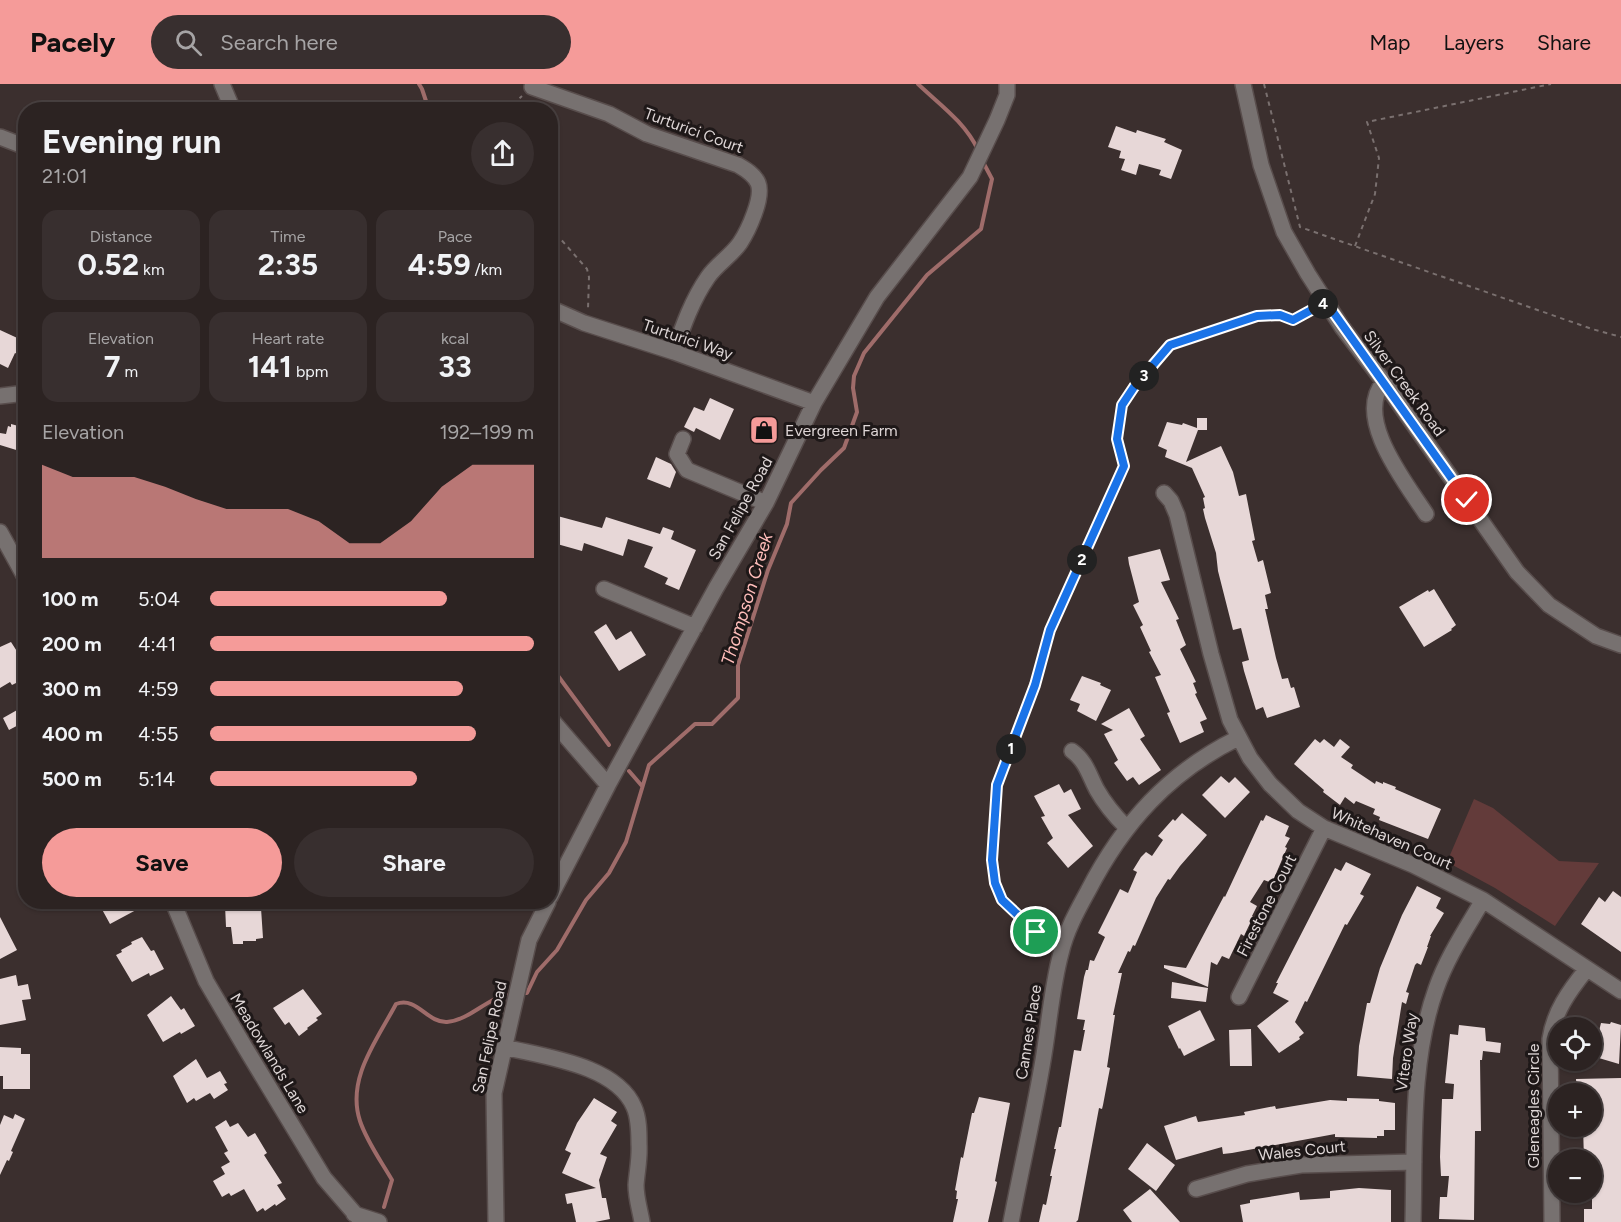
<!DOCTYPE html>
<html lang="en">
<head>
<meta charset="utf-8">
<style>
	body { margin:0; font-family:Figtree,sans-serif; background:#382f2f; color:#f1f3f6; height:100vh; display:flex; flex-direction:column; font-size:22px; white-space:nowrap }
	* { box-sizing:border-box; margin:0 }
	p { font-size:20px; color:#a6a4a5 }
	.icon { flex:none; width:33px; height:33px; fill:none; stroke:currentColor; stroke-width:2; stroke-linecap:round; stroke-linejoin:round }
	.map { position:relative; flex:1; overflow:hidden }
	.panel { position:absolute; left:18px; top:18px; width:540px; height:807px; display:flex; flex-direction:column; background:#2c2322; border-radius:24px; box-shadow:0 2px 4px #0004,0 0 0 2px #484040 }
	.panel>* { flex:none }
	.tools { position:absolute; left:1548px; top:933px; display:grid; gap:12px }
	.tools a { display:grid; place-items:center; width:54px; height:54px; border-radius:50%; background:#2c2322; box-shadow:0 2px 4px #0004,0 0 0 2px #484040; font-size:30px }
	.pin { position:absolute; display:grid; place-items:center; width:51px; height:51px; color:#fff; margin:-26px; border:3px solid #fff; border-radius:50%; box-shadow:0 2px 6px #0007 }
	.km { position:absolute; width:30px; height:30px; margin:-15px; border-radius:50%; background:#222; color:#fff; font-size:16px; line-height:30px; text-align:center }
	.round { display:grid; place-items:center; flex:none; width:63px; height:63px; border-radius:32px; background:#382f2f }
	.head { display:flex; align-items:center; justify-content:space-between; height:102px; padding:0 24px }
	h1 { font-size:33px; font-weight:700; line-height:45px }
	.metrics { display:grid; grid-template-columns:repeat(3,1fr); gap:9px; height:102px; padding:6px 24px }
	.metrics div { display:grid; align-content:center; border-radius:15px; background:#382f2f; text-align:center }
	.metrics b { font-size:30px; font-weight:700 }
	.metrics small { font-size:16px; font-weight:400 }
	.metrics p { font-size:16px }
	.chart { height:168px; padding:12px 24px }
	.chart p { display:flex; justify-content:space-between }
	.chart svg { width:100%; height:108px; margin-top:6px; fill:#f59b99; opacity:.7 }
	.primary-button { display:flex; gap:12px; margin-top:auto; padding:12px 24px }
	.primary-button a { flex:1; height:69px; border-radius:36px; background:#f59b99; color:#111; font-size:24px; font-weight:700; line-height:69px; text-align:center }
	.primary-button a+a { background:#382f2f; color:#f1f3f6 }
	ul { padding:0 24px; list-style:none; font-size:20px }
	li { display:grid; grid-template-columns:96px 72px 1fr; align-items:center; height:45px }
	li i { height:15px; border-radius:8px; background:#f59b99 }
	header { display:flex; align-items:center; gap:36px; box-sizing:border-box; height:84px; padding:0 30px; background:#f59b99; color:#111 }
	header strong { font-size:28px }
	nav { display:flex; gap:33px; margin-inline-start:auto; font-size:21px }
	.search { width:420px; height:54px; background:#382f2f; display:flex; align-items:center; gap:15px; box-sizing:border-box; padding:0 21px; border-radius:33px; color:#a6a4a5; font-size:22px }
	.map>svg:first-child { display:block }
</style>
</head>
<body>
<header>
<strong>Pacely</strong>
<div class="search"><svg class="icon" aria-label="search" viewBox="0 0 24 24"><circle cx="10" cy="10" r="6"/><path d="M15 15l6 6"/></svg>Search here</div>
<nav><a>Map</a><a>Layers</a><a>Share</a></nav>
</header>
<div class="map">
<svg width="1621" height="1138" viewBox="0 0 1621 1138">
	<rect width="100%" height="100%" fill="#3b2f2e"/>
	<path fill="#633b3a" d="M1474 715 1493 724 1559 777 1599 779 1555 842 1495 804 1447 778Z"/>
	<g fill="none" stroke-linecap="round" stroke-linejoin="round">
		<path stroke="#9f6c6a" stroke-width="4" d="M419 0 422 5 429 26
			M918 0C939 20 965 38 978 66
			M550 581 609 661
			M629 687 642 702
			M522 909H527L537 888 557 866 586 816 609 789 626 758 649 681 695 640H712L738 614V581L768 486 787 440 791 419 821 386 844 364 857 328 853 304 854 292 864 269 927 191 981 145 992 95 983 78
			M384 1123 392 1096C381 1077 367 1058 360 1037 346 995 377 956 396 920 417 912 427 939 447 938 471 936 488 912 512 910"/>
	</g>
	<path fill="#e7d7d7" d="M1116 42 1136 49 1137 46 1166 55 1164 58 1182 66 1171 95 1159 91 1161 86 1139 80 1136 91 1121 86 1125 75 1119 74 1121 67 1108 63Z
		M0 246 26 258V274L15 269 8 284 0 280Z
		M710 314 734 325 720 356 696 344 694 348 684 343 694 323 704 327Z
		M1197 334H1207V346H1198L1186 378 1221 362 1233 388 1239 412 1246 410 1255 456 1252 457 1258 478 1263 476 1271 509 1265 511 1268 525H1265L1276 574 1282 595 1288 594 1291 604 1294 603 1300 623 1267 634 1263 623 1256 626 1244 587 1242 578 1249 576 1241 544 1233 546 1218 487 1216 469 1205 434 1203 425 1205 424 1203 414 1205 413 1192 384 1165 373 1167 366 1158 362 1167 338 1182 341 1183 339 1197 344Z
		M11 340 26 344V369L0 361V349L6 350 8 342 11 343Z
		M656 373 671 380 676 388 670 404 647 395Z
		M550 430 602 444 606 433 660 450 663 443 674 447 671 455 696 466 679 506 665 500 668 494 644 483 653 463 628 455 623 472 584 459 582 467 550 458Z
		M1160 465 1170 496 1161 498 1179 535 1176 536 1186 561 1180 565 1196 598 1193 599 1197 609 1195 610 1207 635 1200 638 1204 648 1180 659 1167 629 1170 628 1155 593 1161 591 1149 568 1151 567 1140 543 1143 541 1133 521 1139 518 1129 480 1128 473Z
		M1434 505 1456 541 1451 545 1452 546 1424 563 1399 523 1428 506 1429 508Z
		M606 540 616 556 631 547 646 571 619 587 594 548Z
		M11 558 20 572 26 570V594L12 601 10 598 0 604V563Z
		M1082 592 1101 599 1100 601 1111 606 1096 637 1077 627 1080 620 1070 616Z
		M26 621V637L9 646 3 634Z
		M1129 624 1145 652 1140 655 1161 686 1139 701 1133 693 1127 697 1114 679 1118 676 1104 650 1113 646 1101 640Z
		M1315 655 1320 659 1324 655 1334 663 1340 655 1350 663 1341 673 1353 681 1351 684 1375 700 1376 697 1383 700V698L1396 703 1395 705 1441 725 1428 755 1379 736 1380 733 1373 730 1375 725 1356 717 1354 720 1345 713 1340 721 1323 708 1324 706 1294 680Z
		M1221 692 1229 699 1235 693 1250 708 1225 734 1202 711Z
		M1059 700 1064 709 1071 705 1081 725 1068 731 1093 762 1068 784 1047 759 1053 754 1041 733 1045 732 1034 712Z
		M1182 729 1207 751 1180 782 1170 796 1168 795 1156 814 1135 862 1133 861 1130 868 1128 867 1118 889H1122L1113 931H1115L1107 983 1110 984 1103 1021 1102 1025 1099 1024 1078 1136 1076 1138H1039L1043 1120 1046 1121 1052 1092H1050L1056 1065H1054L1059 1043H1061L1074 966 1081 967 1085 946H1083L1085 936 1077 935 1084 893 1086 886H1088L1090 876 1094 877 1105 853 1098 849 1120 805 1128 809 1137 788 1133 786 1141 773 1146 768 1152 772 1163 756 1158 752 1173 735 1175 737Z
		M1266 731 1289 742 1285 752 1290 754 1285 763 1287 764 1272 799 1264 796 1250 818 1257 822 1252 832 1253 833 1244 852 1241 850 1229 875 1222 872 1217 881 1211 878 1208 903 1164 884V881L1186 884 1224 812 1225 813 1261 736 1263 737Z
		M1346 778 1371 790 1360 810 1364 812 1347 841 1345 840 1307 918 1305 917 1295 938 1304 949 1299 953 1300 955 1279 969 1257 942 1289 917 1273 909 1278 899H1276L1335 784 1341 787Z
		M1417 802 1441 814 1436 824 1444 829 1430 852H1431L1427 863H1428L1421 881 1417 879 1415 881 1406 908 1409 909 1406 920 1402 918 1393 974 1392 995 1357 992 1359 962 1367 919H1370L1380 884 1402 831Z
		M1613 807 1621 813V868L1581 840 1599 813 1605 818Z
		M98 818H151L110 840Z
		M225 821 261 824 263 854 256 855V857H243V860H233L231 843H226Z
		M0 833 17 866 0 875Z
		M142 853 151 867 154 866 164 885 150 892 149 889 132 898 116 871 122 868 121 866 132 860 131 858Z
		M16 891 18 902 28 900 31 915 22 916 26 936 0 941V895Z
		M1172 898 1208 904 1206 918 1171 914Z
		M303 905 322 930 316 934 318 936 307 944 308 945 299 952 289 938 285 941 273 924Z
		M171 912 181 926 184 924 195 942 181 950 180 948 163 958 147 931Z
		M1200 926 1215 956 1184 972 1180 964 1179 965 1168 942Z
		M1611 938 1621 941 1619 980 1592 972V945L1599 947 1601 939 1610 940Z
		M1459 941 1485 944 1486 957 1501 959 1500 969 1483 967 1482 976H1480L1481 1047H1475L1474 1136 1439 1135 1440 1113H1447L1449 1092H1441L1440 1073 1442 1015H1453L1454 1000 1445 999 1450 950 1458 951Z
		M1251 945 1252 982H1230L1229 946Z
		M0 963 21 964V970H30V1005H3V992H0Z
		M196 975 207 994 220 987 227 999 224 1000 228 1006 214 1015 210 1009 196 1017 194 1014 187 1019 173 992Z
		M1621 994V1138H1584V1125H1592V1076H1584L1583 1042H1592V1010H1577L1576 995Z
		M979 1013 1010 1019 995 1097 997 1098 988 1138H953L958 1115H956L957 1107 955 1106 961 1073 963 1074 972 1029H974Z
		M594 1014 617 1028 611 1037 617 1041 600 1070 607 1073 599 1096 602 1114H606L610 1135 595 1138H576L572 1119 567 1120 565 1110 596 1104 562 1089 571 1069 565 1066 577 1039Z
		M1347 1014 1379 1015V1017L1395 1019V1046H1384V1052H1377V1054L1335 1053V1050L1232 1069 1223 1070 1222 1063 1176 1076 1164 1042 1196 1032 1198 1038 1245 1031 1244 1028 1275 1022 1276 1025 1330 1016 1347 1017Z
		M15 1030 25 1035 11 1067 13 1068 9 1077 7 1076 0 1091V1041L4 1031 13 1035Z
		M226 1036 230 1043 238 1039 248 1053 255 1049 267 1069 264 1071 282 1099 277 1101 286 1115 276 1122 275 1120 265 1127 263 1124 257 1128 244 1105 231 1112 229 1109 222 1113 213 1097 225 1090 221 1083 230 1078 224 1069 228 1067 215 1043Z
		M1147 1059 1175 1081 1156 1107 1128 1085Z
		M1359 1104 1391 1106V1138H1243L1240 1121 1250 1119V1116L1299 1108 1300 1116 1330 1114V1107Z
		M1150 1105 1180 1138H1132L1123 1126Z"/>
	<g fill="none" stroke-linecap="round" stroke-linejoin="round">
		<g stroke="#584d4c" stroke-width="18">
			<path id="minor" d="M222 0 233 26
				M1243 0 1261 81 1284 148 1308 190 1342 243 1384 298 1517 488 1549 521 1596 552 1621 561
				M532 3 609 30 647 50 738 81C745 85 754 90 758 99 764 113 748 147 740 159 731 172 717 180 708 193 692 216 683 242 674 268
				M0 53 26 63
				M550 224 584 239 674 268 814 319
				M1384 298C1353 333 1406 399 1426 430
				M0 312 26 309
				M683 355 677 370 687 386 766 419
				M1164 409 1171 417 1177 431 1211 570 1230 636 1250 674 1270 700 1298 727 1324 744 1413 781 1483 816 1621 907
				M0 448 26 495
				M604 505 695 543
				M550 634 608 701
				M1072 667C1086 677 1089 691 1097 706 1105 720 1115 732 1126 743
				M550 813 608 701 716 504 766 419 814 319 877 213 970 93 997 36 1007 11V0
				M173 818 206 897 246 965 324 1094 362 1138
				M1239 913 1324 744
				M504 963C545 973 616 981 634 1023 639 1034 639 1048 639 1060 640 1074 637 1087 636 1101 636 1114 640 1126 642 1138
				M1196 1105 1247 1090 1301 1081 1414 1078
				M354 1130 379 1138
				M496 1138 494 1009 529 856 548 818
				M1011 1138C1021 1086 1033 1034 1042 982 1049 944 1051 906 1061 869 1066 847 1077 827 1088 807 1123 739 1169 688 1238 654
				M1413 1138C1415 1063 1410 977 1436 905 1447 873 1466 845 1483 816
				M1552 1138 1550 955C1554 928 1569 907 1586 886"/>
		</g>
		<path stroke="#7a706f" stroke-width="2" stroke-dasharray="4.5 4.5" stroke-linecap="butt" d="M1264 0 1300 143 1592 245 1621 253
			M506 26 522 12
			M550 143 587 185 589 193 588 225
			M1355 162 1375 110 1379 74 1367 38 1551 0
			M1049 862 1002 816 995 799 992 776 997 701 1035 601 1050 546 1124 382 1117 355 1122 321 1134 303 1170 261 1257 233 1280 231 1293 235 1313 225"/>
		<use href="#minor" stroke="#777170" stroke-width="15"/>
	</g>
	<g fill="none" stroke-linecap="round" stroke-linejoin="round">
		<g stroke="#fff" stroke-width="12">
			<path id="route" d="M1036 848 1002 816 995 799 992 776 997 701 1035 601 1050 546 1124 382 1117 355 1122 321 1134 303 1170 261 1257 232 1280 231 1293 236 1326 218 1467 416"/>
		</g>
		<use href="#route" stroke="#1a73e8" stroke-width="8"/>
	</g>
	<defs>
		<g id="shop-square" transform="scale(1.5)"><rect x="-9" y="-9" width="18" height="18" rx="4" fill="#f59b99" stroke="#1e1818"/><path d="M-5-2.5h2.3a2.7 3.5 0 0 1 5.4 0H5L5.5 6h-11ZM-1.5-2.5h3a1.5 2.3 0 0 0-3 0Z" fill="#111"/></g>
	</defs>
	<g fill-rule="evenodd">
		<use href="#shop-square" x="764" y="346"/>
	</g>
	<g text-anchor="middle" stroke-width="6" stroke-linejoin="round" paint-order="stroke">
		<g font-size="16" fill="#ded6d6" stroke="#1e1818">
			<text transform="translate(694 46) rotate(20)" y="6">Turturici Court</text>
			<text transform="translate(688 255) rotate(19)" y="6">Turturici Way</text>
			<text transform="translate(1405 299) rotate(54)" y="6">Silver Creek Road</text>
			<text transform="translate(740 424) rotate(-61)" y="6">San Felipe Road</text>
			<text transform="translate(1392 754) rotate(24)" y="6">Whitehaven Court</text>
			<text transform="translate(1266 821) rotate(-63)" y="6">Firestone Court</text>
			<text transform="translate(1028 948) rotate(-81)" y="6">Cannes Place</text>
			<text transform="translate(489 953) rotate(-78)" y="6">San Felipe Road</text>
			<text transform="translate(1406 968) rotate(-82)" y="6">Vitero Way</text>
			<text transform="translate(270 969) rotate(59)" y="6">Meadowlands Lane</text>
			<text transform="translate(1533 1022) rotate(-90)" y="6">Gleneagles Circle</text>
			<text transform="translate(1302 1066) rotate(-6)" y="6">Wales Court</text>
		</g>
		<g font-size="16" fill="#ded6d6" stroke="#1e1818" text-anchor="start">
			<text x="785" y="352">Evergreen Farm</text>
		</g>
		<g font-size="18" font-style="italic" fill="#ffbdba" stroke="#1e1818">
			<text transform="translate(747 515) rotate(-73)" y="6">Thompson Creek</text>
		</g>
	</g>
</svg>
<div class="tools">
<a><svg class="icon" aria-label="locate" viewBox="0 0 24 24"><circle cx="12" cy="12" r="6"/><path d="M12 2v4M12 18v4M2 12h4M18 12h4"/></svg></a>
<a>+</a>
<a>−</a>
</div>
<div class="pin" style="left:1036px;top:848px;background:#1e9e55"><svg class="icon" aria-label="arrive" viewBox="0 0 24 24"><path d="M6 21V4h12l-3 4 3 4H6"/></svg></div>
<div class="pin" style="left:1467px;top:416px;background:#d93025"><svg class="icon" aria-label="check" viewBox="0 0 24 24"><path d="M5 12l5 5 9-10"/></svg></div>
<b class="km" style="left:1011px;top:665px">1</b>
<b class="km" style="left:1082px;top:476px">2</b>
<b class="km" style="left:1144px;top:292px">3</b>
<b class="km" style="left:1323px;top:220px">4</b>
<section class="panel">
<div class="head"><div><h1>Evening run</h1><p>21:01</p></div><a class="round"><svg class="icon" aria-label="share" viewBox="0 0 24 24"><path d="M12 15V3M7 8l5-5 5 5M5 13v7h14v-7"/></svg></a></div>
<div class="metrics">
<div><p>Distance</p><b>0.52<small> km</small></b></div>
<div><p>Time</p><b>2:35</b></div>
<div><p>Pace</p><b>4:59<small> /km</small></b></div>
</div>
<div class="metrics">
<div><p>Elevation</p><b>7<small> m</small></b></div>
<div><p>Heart rate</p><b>141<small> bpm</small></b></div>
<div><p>kcal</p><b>33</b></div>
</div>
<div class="chart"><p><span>Elevation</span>192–199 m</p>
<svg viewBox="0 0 160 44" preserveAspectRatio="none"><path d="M0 44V6L10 11L20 11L30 11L40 15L50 20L60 24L70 24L80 24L90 29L100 38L110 38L120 29L130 15L140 6L150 6L160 6V44z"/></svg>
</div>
<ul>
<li><b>100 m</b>5:04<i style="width:73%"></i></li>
<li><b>200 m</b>4:41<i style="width:100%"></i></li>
<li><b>300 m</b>4:59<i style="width:78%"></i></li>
<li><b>400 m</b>4:55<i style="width:82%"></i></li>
<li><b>500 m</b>5:14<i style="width:64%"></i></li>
</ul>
<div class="primary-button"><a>Save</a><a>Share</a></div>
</section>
</div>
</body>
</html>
